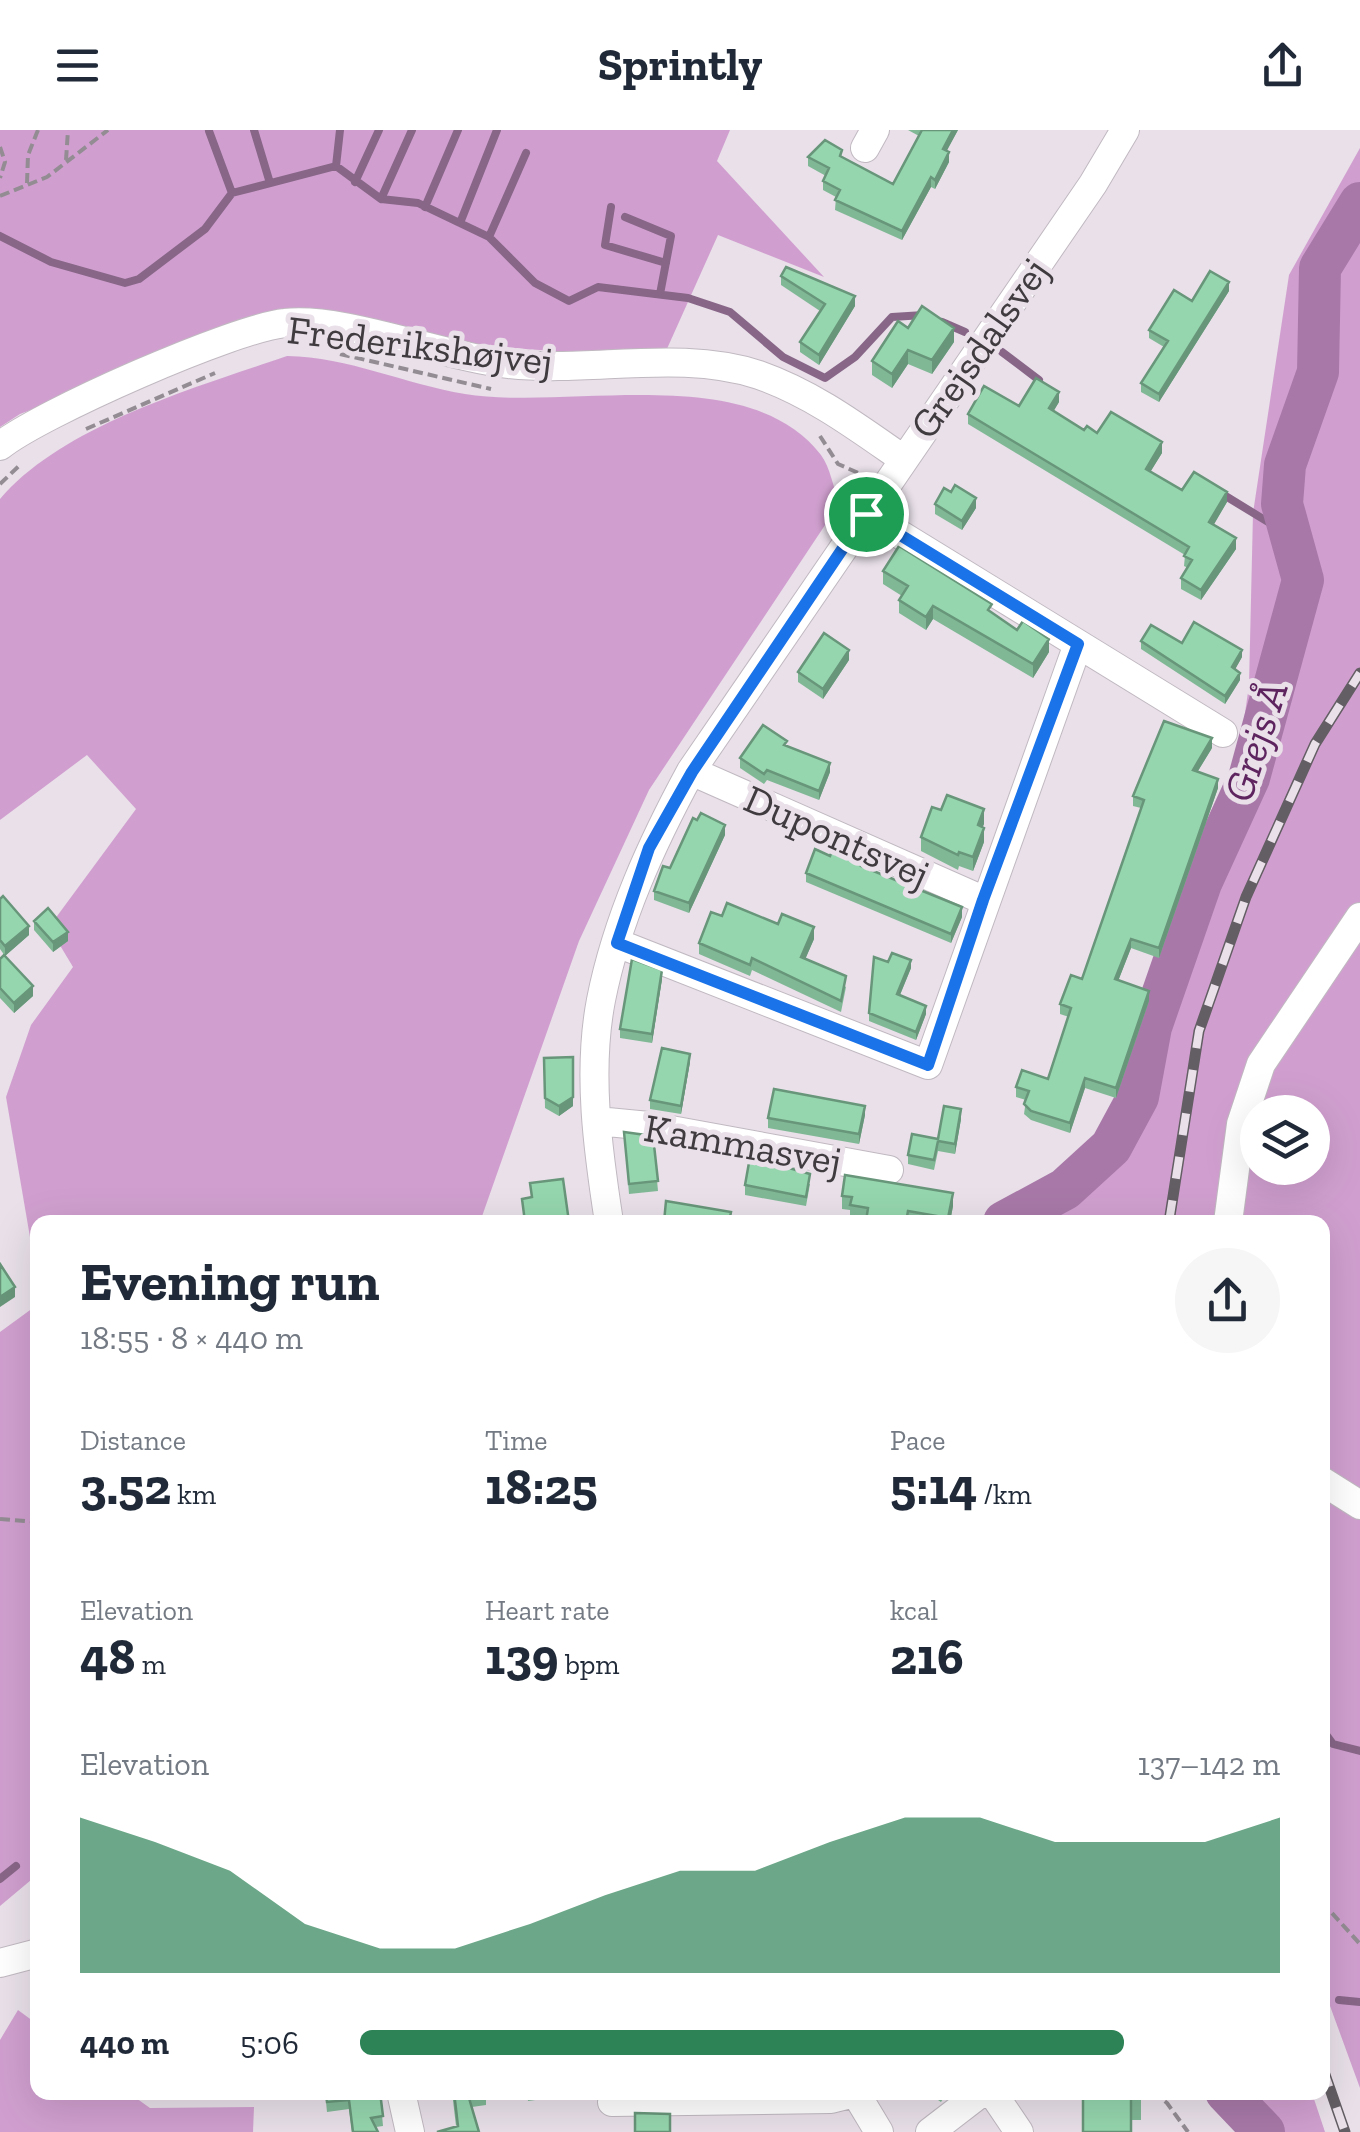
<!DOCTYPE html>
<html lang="en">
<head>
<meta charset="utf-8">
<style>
	body { margin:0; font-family:"Zilla Slab",serif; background:#f6f6f7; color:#1f2937; height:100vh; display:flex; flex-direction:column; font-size:38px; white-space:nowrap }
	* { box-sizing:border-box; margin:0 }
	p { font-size:32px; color:#747a83 }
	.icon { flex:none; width:55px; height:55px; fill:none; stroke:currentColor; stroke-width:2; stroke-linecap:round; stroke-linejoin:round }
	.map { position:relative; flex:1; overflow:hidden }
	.side { position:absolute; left:30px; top:1085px; width:1300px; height:885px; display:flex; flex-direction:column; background:#fff; border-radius:20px; box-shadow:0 10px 40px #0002 }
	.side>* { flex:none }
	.tools { position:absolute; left:1240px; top:965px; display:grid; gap:20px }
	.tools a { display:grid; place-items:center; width:90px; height:90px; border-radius:50%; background:#fff; box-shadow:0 10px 40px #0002; font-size:50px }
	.pin { position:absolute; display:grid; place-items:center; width:85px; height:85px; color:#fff; margin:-42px; border:5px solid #fff; border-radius:50%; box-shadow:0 2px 10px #0007 }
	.round { display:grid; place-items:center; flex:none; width:105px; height:105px; border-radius:52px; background:#f6f6f7 }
	.headline { display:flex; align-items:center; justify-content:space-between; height:170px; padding:0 50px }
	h1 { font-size:55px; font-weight:700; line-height:75px }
	.figures { display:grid; grid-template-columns:repeat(3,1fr); gap:15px; height:170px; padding:10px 50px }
	.figures div { display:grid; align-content:center }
	.figures b { font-size:50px; font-weight:700 }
	.figures small { font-size:28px; font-weight:400 }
	.figures p { font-size:28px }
	.chart { height:280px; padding:20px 50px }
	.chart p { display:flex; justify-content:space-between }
	.chart svg { width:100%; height:180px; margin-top:10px; fill:#2d8256; opacity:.7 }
	ul { padding:0 50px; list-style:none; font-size:32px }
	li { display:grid; grid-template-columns:160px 120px 1fr; align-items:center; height:75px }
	li i { height:25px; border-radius:12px; background:#2d8256 }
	header { display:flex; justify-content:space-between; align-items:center; height:130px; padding:0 50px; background:#fff; font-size:45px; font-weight:700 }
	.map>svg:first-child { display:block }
</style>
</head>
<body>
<header><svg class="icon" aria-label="menu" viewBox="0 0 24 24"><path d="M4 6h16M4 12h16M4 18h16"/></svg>Sprintly<svg class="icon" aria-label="share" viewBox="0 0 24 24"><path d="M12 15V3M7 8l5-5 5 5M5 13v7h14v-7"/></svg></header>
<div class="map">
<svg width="1360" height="2002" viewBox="0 0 1360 2002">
	<rect width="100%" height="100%" fill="#e9e0e9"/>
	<path fill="#d09fcf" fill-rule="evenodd" d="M0 0H730L717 31 824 147 718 105 666 221 587 223 462 215 290 181 20 284 0 297Z
		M1360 18V1958L1322 1854V1092H978L1085 1029 1118 985 1141 896 1236 646 1249 555 1253 383 1289 145ZM1258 982H1312V1038H1258Z
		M287 226C349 227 404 254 465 264 569 281 748 230 821 325 830 337 834 359 839 374L649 660 579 811 480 1092H38L37 1148 6 967 31 895 73 837 49 797 136 679 87 625 0 690V369C63 295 197 257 287 226Z
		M37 1175V1745L0 1776V1202Z
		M18 1880 37 1894 38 1962 129 1963 150 1978 254 1977 253 2002H0V1910Z
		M1247 1963H1312L1325 2002H1280Z"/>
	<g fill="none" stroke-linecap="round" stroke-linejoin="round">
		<path stroke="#868" stroke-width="8" d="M254 0 270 53
			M209 1 232 63
			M336 36 340 0
			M355 52 379 0
			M381 69 412 0
			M425 77 458 0
			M611 77 605 115 666 133
			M625 87 671 106 660 164
			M460 93 497 0
			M0 106 51 132 125 153 139 149 205 99 232 63 336 36 381 69 418 73 489 107 535 153 569 171 598 157 688 168 730 182 783 227 825 248 855 227 892 187 924 185
			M489 107 526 23
			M942 192 965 202
			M1002 222 1039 250
			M1219 362 1291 406
			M1322 1599 1333 1614 1360 1621
			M0 1749 16 1736
			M1339 1870 1360 1872"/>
		<path stroke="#a879a8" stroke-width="42" d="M1004 1092 1065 1059 1111 1017 1138 967 1151 897 1201 753 1249 648 1303 450 1282 374 1285 335 1318 242 1320 138 1360 73
			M1226 1962 1264 2002"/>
		<g stroke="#c1b9c1" stroke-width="30">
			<path id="minor" d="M865 18 875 0
				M0 316C39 284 234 198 285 193 343 186 444 227 509 234 590 243 680 219 759 245 813 264 857 297 903 329
				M865 383 1223 603
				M691 641 983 770
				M617 813 928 935 1078 514
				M597 991 649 996 889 1040
				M609 1092C598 1021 587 942 601 870 617 789 652 713 691 641L1093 54 1125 0
				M1228 1092 1241 994 1261 934 1360 787
				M1322 1351 1360 1375
				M0 1833 38 1823
				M401 1962 410 2002
				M855 1962 879 2002
				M992 1962 1019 2002
				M612 1972 831 1969 855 1963
				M930 2002 982 1962"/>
		</g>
		<path stroke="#938d93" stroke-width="4" stroke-dasharray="10 5" stroke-linecap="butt" d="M0 17 5 32 0 48
			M66 30 68 0
			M27 53 28 25 38 0
			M0 66 47 47 108 0
			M340 224 491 259
			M86 299 215 243
			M820 306 838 334 863 345
			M0 354 21 334
			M0 1389 38 1392
			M1322 1772 1360 1814
			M1153 1962 1167 1973 1188 2002"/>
		<use href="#minor" stroke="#fff" stroke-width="28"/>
		<g stroke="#635e63" stroke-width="11">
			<path id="rail" d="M1169 1092 1199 901 1246 767 1315 614 1360 543
				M1322 1936 1345 2002"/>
		</g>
		<use href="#rail" stroke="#e9e0e9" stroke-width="8" stroke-dasharray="22" stroke-linecap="butt"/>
	</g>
	<path fill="#80b896" d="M908 0H958L946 21 949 32 935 59 931 57 902 110 835 80 836 67 823 60V51L826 46 808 36V27H842L893 54 919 6Z
		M781 146 855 176 819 235 800 222V212L820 181 781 155Z
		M1229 161 1159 272 1141 262V253L1164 217 1149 208V200L1192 171Z
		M908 198 954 212 932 244 908 234 892 258 872 245V231Z
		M1059 272 1053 281 1084 300 1162 323 1150 342 1182 360 1227 372 1213 395 1236 419 1201 470 1181 459V448L1188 438 1184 436 1185 425 968 294V284L1019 276Z
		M935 374 976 378 962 400 935 384Z
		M883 441 992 483 1049 522 1033 548 933 489 926 500 899 483V470L902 466 883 454Z
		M1141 511 1182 513 1242 527 1235 539 1240 550 1225 574 1141 519Z
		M849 530 823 569 798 552V542Z
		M787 616 830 642 819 670 767 650 764 654 740 638V628Z
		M1212 618 1198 641 1218 658 1159 828 1131 818 1118 851 1149 871 1116 968 1085 958 1070 1003 1031 990 1024 984 1026 970 1016 967V957L1048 949 1069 887 1060 884V874L1082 849 1141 678 1133 676V666Z
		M697 690 725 705 689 783 654 770V761L670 738Z
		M984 694 982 697 984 712 973 741 959 736 958 740 921 721V707Z
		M830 726 864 737 962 787 951 813 806 752V743Z
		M0 769 29 805 5 826 0 819Z
		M722 786 814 809 805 829 846 857 841 882 752 840 750 846 699 824V813Z
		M34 791 68 811 53 822 34 800Z
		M0 829 33 866 14 883 0 868Z
		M888 832 911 838 900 865 926 884 916 910 869 891V883Z
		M662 849 652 913 620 908V899Z
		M544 928 573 976 559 986 545 978Z
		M690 932 681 984 650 979V970Z
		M865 985 859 1014 768 998V988Z
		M961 989 955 1024 938 1021 934 1040 908 1034V1025L938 1009Z
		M624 1002 675 1009V1019L654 1016 658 1061 629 1064Z
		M810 1054 806 1076 745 1065V1055Z
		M842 1066 953 1076 950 1092H866V1090L850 1087V1080L842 1079Z
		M325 1962H380L383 1996 376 1997 378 2002H352L349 1979 327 1982Z
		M452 1962H486V1975L472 1977 456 1996Z
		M527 1962H557V1967L528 1971Z
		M926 1962H947L941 1972Z
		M1083 1962H1141V1990H1131Z"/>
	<path fill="#68967a" d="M953 0H958L943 28V19Z
		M949 22V32L935 59V50Z
		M931 47V57L902 110V101Z
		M1229 152V161L1159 272V264Z
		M855 166V176L819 235V225Z
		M954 198V212L932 244V230Z
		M908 220V234L892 258V244Z
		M1059 262V272L1049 289V278Z
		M1162 312V323L1146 349V339Z
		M1227 362V372L1209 403V392Z
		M976 368V378L962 400V391Z
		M1236 408V419L1201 470V460Z
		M933 476V489L926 500V487Z
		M1049 509V522L1033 548V534Z
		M849 520V530L823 569V559Z
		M1242 520V527L1232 545V537Z
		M1240 543V550L1225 574V566Z
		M1212 608V618L1193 649V640Z
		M830 633V642L819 670V661Z
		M1218 649V658L1159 828V818Z
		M984 679V694L978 709V695Z
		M725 695V705L689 783V773Z
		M984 698V712L973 741V727Z
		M962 777V787L951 813V804Z
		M29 796V805L5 826V816Z
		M814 797V809L801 839V827Z
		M68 802V811L53 822V812Z
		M1131 809V818L1115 859V849Z
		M911 830V838L897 872V864Z
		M662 840V849L652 913V904Z
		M33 856V866L14 883V873Z
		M1149 861V871L1116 968V958Z
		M926 876V884L916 910V902Z
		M690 924V932L681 984V976Z
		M1085 948V958L1070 1003V993Z
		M573 967V976L559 986V976Z
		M865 976V985L859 1014V1004Z
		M961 979V989L955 1024V1014Z
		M953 1063V1076L950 1092H948Z
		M15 1157V1167L0 1177V1167Z"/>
	<path fill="#95d6ae" stroke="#68967a" stroke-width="2.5" d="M922 0H953L943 19 949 22 935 50 931 47 902 101 835 70 840 60 823 51 829 38 808 27 825 10 842 20 840 26 893 54Z
		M786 137 855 166 819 225 800 212 825 174 781 146Z
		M1210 141 1229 152 1159 264 1141 253 1168 211 1149 200 1174 160 1192 171Z
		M922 176 954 198 932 230 908 220 892 244 872 231 898 191 908 198Z
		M1036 248 1059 262 1049 278 1084 300 1087 296 1097 303 1111 282 1162 312 1146 339 1182 360 1194 342 1227 362 1209 392 1236 408 1201 460 1181 448 1192 430 1184 426 1189 417 968 284 984 256 1019 276Z
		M955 355 976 368 962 391 935 374 944 358 951 362Z
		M899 416 992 474 988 480 1017 500 1023 491 1049 509 1033 534 933 476 926 487 899 470 908 456 883 441Z
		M1194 492 1242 520 1232 537 1240 543 1225 566 1141 511 1151 495 1182 513Z
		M824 503 849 520 823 559 798 542Z
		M1164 591 1212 608 1193 640 1218 649 1159 818 1131 809 1115 849 1149 861 1116 958 1085 948 1070 993 1031 981 1024 974 1029 961 1016 957 1022 940 1048 949 1071 878 1060 874 1071 845 1082 849 1144 670 1133 666Z
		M763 595 787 611 784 615 830 633 819 661 767 640 764 644 740 628Z
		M947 665 984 679 978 695 984 698 973 727 959 722 958 725 921 707 932 677 941 680Z
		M701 683 725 695 689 773 654 761 663 736 670 738 693 688 697 690Z
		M835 714 864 727 861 736 962 777 951 804 806 743 815 719 830 726Z
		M3 766 29 796 5 816 0 810V769Z
		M727 773 778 794 782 784 814 797 801 827 846 846 841 871 752 828 750 835 699 813 711 782 722 786Z
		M48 778 68 802 53 812 34 791Z
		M892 823 911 830 897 864 926 876 916 902 869 883 874 827 888 832Z
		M4 825 33 856 14 873 0 858V829Z
		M632 829 662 840 652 904 620 899Z
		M662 918 690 924 681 976 650 970Z
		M573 927V967L559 976 545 968 544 928Z
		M774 959 865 976 859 1004 768 988Z
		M944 976 961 979 955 1014 938 1011 934 1030 908 1025 912 1004 938 1009Z
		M624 1002 675 1009 653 1006 658 1051 629 1054Z
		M750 1027 810 1044 806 1067 745 1055Z
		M845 1045 953 1063 948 1088 908 1081 906 1092H876L866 1091 868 1078 850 1075 852 1067 842 1066Z
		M563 1049 569 1092H525L522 1069 532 1067 530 1053Z
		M666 1071 731 1082 729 1092H664Z
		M0 1134 15 1157 0 1167Z
		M326 1962H380L383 1986 371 1988 378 2002H353L349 1970 327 1972Z
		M454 1962H486V1966L469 1968 479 2002H437L458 1996Z
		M1083 1962H1141L1131 1963V2002H1083Z
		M635 1983 670 1984V2002H635Z"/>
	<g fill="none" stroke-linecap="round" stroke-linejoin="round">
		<g stroke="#fff" stroke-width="20">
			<path id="route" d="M866 384 1078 514 983 770 928 935 617 813 649 718 692 642Z"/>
		</g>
		<use href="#route" stroke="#1a73e8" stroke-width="12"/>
	</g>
	<g text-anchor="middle" stroke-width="10" stroke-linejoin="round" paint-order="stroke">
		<g font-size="40" fill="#3f3b3f" stroke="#e9e0e9">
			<text transform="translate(420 215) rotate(7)" y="14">Frederikshøjvej</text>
			<text transform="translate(979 218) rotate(-55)" y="14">Grejsdalsvej</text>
			<text transform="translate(837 706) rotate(24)" y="14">Dupontsvej</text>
			<text transform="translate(743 1014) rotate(10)" y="14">Kammasvej</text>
		</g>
		<g font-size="42" font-style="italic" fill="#5e245f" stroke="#e9e0e9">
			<text transform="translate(1255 611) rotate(-72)" y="15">Grejs Å</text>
		</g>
	</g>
</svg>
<div class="tools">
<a><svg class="icon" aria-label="layers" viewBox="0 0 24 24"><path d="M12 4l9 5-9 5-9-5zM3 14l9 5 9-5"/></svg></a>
</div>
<div class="pin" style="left:866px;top:384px;background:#1e9e55"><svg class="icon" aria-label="arrive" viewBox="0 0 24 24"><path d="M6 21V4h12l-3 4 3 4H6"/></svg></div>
<section class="side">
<div class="headline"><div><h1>Evening run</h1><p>18:55 · 8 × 440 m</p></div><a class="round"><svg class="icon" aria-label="share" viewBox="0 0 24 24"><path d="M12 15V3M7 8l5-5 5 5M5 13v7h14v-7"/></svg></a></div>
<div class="figures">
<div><p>Distance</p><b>3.52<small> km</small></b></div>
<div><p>Time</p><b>18:25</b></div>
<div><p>Pace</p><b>5:14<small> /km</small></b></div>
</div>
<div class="figures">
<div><p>Elevation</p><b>48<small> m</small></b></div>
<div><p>Heart rate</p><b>139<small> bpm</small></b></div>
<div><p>kcal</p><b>216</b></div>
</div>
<div class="chart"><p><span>Elevation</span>137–142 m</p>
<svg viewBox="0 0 160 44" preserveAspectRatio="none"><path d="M0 44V6L10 12L20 19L30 32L40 38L50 38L60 32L70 25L80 19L90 19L100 12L110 6L120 6L130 12L140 12L150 12L160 6V44z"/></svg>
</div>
<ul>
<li><b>440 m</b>5:06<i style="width:83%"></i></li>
</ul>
</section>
</div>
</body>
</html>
